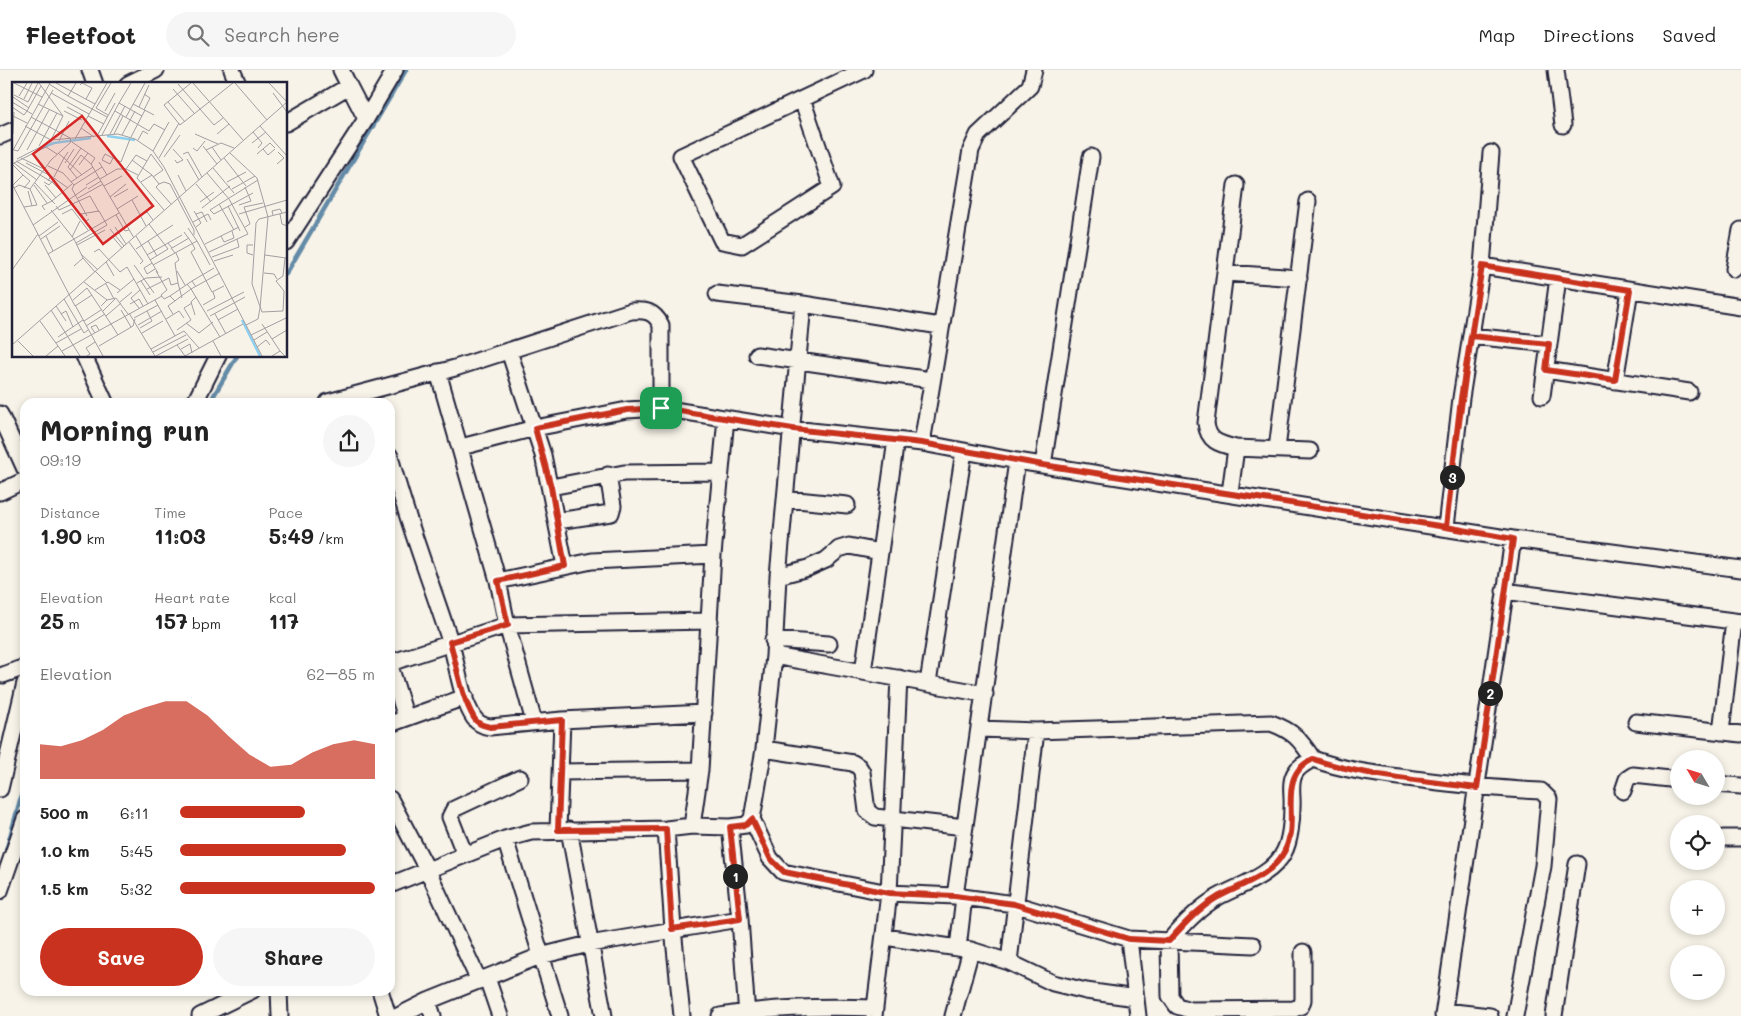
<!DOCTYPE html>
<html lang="en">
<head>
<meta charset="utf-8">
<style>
	body { margin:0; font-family:Mali,sans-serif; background:#f6f6f6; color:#222; height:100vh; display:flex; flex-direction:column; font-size:19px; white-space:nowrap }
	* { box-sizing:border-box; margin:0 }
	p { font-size:16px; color:#767676 }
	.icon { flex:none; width:28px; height:28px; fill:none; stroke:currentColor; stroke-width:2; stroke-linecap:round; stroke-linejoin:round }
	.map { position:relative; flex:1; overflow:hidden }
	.drawer { position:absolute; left:20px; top:328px; width:375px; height:598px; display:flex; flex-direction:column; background:#fff; border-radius:15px; box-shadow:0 2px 8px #0003 }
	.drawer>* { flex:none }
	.needle { width:32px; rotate:308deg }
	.buttons { position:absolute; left:1670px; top:680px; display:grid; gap:10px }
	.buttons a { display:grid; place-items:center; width:55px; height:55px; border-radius:50%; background:#fff; box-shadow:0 2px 8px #0003; font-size:25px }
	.pin { position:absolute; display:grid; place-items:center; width:42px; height:42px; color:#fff; margin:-21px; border-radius:10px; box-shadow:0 2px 8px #0006 }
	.km { position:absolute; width:25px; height:25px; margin:-12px; border-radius:50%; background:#222; color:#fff; font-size:14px; line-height:25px; text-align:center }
	.round { display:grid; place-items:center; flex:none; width:52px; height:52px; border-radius:26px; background:#f6f6f6 }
	.headline { display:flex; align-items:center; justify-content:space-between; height:85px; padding:0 20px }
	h1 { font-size:28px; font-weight:700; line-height:38px }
	.stats { display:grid; grid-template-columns:repeat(3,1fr); gap:8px; height:85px; padding:5px 20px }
	.stats div { display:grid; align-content:center }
	.stats b { font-size:21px; font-weight:700 }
	.stats small { font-size:14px; font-weight:400 }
	.stats p { font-size:14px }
	.chart { height:140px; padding:10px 20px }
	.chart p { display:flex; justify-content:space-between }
	.chart svg { width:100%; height:90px; margin-top:5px; fill:#c8321e; opacity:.7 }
	.action { display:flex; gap:10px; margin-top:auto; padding:10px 20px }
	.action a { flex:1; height:58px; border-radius:30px; background:#c8321e; color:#fff; font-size:20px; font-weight:700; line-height:58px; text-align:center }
	.action a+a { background:#f6f6f6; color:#222 }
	ul { padding:0 20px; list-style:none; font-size:16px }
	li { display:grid; grid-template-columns:80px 60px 1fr; align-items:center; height:38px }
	li i { height:12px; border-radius:6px; background:#c8321e }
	header { display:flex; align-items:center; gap:30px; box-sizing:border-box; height:70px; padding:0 25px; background:#fff; border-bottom:1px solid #e0e0e0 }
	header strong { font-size:24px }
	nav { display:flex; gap:28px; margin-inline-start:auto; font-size:18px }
	.search { width:350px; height:45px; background:#f6f6f6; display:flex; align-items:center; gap:12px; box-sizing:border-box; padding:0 18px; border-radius:28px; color:#767676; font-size:19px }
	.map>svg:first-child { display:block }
</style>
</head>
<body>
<header>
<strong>Fleetfoot</strong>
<div class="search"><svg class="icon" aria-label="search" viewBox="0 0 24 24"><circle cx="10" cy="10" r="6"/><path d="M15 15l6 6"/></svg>Search here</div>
<nav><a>Map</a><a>Directions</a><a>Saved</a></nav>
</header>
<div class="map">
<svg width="1741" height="946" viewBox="0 0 1741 946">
	<rect width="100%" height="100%" fill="#f7f3e8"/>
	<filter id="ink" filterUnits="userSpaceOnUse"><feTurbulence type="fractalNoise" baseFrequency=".02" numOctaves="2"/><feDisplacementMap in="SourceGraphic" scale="10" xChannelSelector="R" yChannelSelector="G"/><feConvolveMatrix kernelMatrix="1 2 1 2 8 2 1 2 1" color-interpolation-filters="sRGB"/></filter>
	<g filter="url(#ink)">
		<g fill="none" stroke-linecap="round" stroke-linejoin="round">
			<path stroke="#638aa7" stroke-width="4.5" d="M286 204 406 0
				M210 332 237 286
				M6 781 25 712"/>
			<g stroke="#22223b" stroke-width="19">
				<path id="minor" d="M90 0 95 14
					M232 0 238 14
					M341 0 349 16
					M1556 0 1563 55
					M128 14 156 0
					M802 29 832 117 742 175 722 171 681 86 864 0
					M286 53 349 16 366 49
					M0 66 14 60
					M286 172 366 49 395 0
					M1482 196 1741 237
					M1734 199 1741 160
					M1225 203 1299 208
					M717 224 803 234 940 256
					M1471 266 1549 274
					M509 281 543 385 565 496
					M757 285 931 310
					M84 286 105 332
					M1546 300 1689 322
					M438 302 498 511 507 555 534 652
					M1615 311 1630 220
					M1542 326 1558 208
					M195 332 218 286
					M328 332 455 298 631 241C646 240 654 241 661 255V338
					M0 344 25 399
					M922 373 971 80 978 65 1030 16 1034 0
					M461 377 535 358 627 340 661 338 793 359 922 373 1017 391 1513 469 1741 499
					M1236 378 1310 381
					M1277 379 1308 131
					M390 386C406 449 430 509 450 571 458 596 460 627 474 648 478 654 484 656 490 657L562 650 704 643
					M1043 395 1091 87
					M551 417 624 403 721 402
					M0 422 25 410
					M1230 423 1236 378C1220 374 1208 372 1206 353L1236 115
					M787 429 847 435
					M557 451 611 443 613 436 608 405
					M1446 457 1461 328 1482 196 1491 83
					M778 506 808 498 826 490 839 479 849 476 880 482
					M498 511 592 491 713 485
					M1504 521 1741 552
					M773 570 829 574
					M774 586 985 624
					M390 593 507 555 710 551
					M390 596 406 648
					M863 602 896 370
					M3 605 25 597
					M928 613 964 381
					M1636 652 1741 664
					M390 654 465 627
					M979 659 1036 661 1271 653C1293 661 1300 669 1313 689
					M1721 662 1734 551
					M764 679 853 693 859 697 862 702 867 741 875 747 965 757
					M560 702 700 700
					M1716 714 1741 716
					M0 719 25 613
					M1623 721 1627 709 1633 705 1679 710
					M390 729 428 801 479 911
					M752 749 764 679 774 586 778 506 803 234
					M692 756 700 700 713 485 726 348
					M730 757 740 849 747 946
					M666 759 673 859 682 946
					M558 760 562 650
					M569 760 604 946
					M1723 768H1741
					M505 769 560 946
					M465 785 450 747 454 739 520 708
					M390 815 505 769 531 762 666 759 692 756 730 757 746 755 752 749 770 788 783 802 889 823 955 826 1014 834 1129 869 1253 875
					M0 821 25 749
					M955 826 1017 391
					M885 867 971 880
					M1129 869 1138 946
					M958 878 964 827
					M1303 882V930L1301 936 1294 939 1190 940 1177 936 1170 926 1169 871C1184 854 1199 838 1218 827 1240 815 1272 806 1284 782 1290 771 1292 750 1292 737 1293 726 1289 713 1295 703 1299 696 1306 693 1313 689 1343 700 1375 704 1407 708 1452 714 1496 719 1541 721L1549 729 1543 796 1515 946
					M1009 892 1053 913 1086 921 1136 928
					M487 908 500 946
					M279 920 280 946
					M380 920 388 946
					M1444 941 1490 946
					M200 946 253 920
					M398 946 428 931
					M433 946 428 931 540 886 589 874 740 849
					M720 946C771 937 823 936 875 938
					M874 946 889 823 899 608
					M953 946 971 880 1009 892 1036 661
					M1443 946 1513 469
					M1554 946 1577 794"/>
			</g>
			<use href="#minor" stroke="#f7f3e8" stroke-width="15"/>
		</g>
	</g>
	<g fill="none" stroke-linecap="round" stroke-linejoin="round" filter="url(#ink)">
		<g stroke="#fff" stroke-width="10">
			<path id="route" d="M661 338 627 340 535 358 551 417 565 496 498 511 508 555 450 572C457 596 461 626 474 648 477 654 483 655 490 657L562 650 558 760 666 759 672 859 740 849 730 757 746 755 752 749 770 788 784 802 889 823 955 826 1014 834 1129 869 1169 871C1184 854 1199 838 1218 827 1240 815 1272 806 1284 782 1302 750 1274 707 1313 689 1365 707 1423 710 1477 718L1513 469 1446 457 1461 328 1471 266 1549 274 1546 300 1615 310 1630 220 1482 196C1468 283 1456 370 1446 457L1043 395 922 373 793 359 661 338"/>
		</g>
		<use href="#route" stroke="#c8321e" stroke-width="6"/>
	</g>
	<g transform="translate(12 12)">
		<rect width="275" height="275" fill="#f7f3e8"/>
		<path fill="none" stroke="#8ed0ef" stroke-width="2.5" d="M95 54 123 58M29 66 42 61 79 56M230 238 248 274"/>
		<path fill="none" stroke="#a29fa3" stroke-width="1" d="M2 1 30 15M27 1 51 34M44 1 83 22M179 1 152 23 168 43 221 1M181 1 231 58M223 1 255 38M257 1 275 20M37 2 56 14 64 1M166 2 202 43 211 36M68 3 70 1 80 6 74 17M161 7 182 31M39 11 77 32M261 11 275 30M2 13 16 20 26 1M7 14 15 1M56 14 95 35M1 15 17 26M12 17 20 1M0 20 15 29 29 4M156 20 173 40M107 21 119 1M121 22 142 33M0 25 12 33 15 29 20 32M55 25 70 33M127 25 137 3M132 28 138 16 132 12M52 29 70 38M93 29 103 11M103 29 137 49 142 42 153 48M96 33 84 26 99 1M1 34 15 41M76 34 92 42M114 35 133 1M13 44 39 58 51 34 26 22M248 44 275 74M69 46 82 55M241 50 250 61 246 66M1 52 2 30M98 52 113 24M102 52 111 34M183 52 206 62M205 52 217 42M90 53 107 21 130 34M110 53 123 29M85 54 103 21M119 55 133 28M63 57 95 1M39 58 106 52 123 57 141 69 152 85 250 274M126 58 131 49 136 52M47 59 57 39M60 60 83 76 79 82M240 61 254 50M27 64 45 31M191 64 205 82M200 65 209 78M181 66 185 69 193 59M161 67 171 78 165 81 163 78M251 67 256 73 263 67M2 68 6 69 41 8M15 68 37 28M194 68 209 61 222 66M141 69 157 40M0 70 38 1M46 71 52 76 56 70M218 71 245 96 256 135 248 226 246 237 234 243M171 72 176 70 190 95M245 72 258 61 263 66M69 73 79 82 122 156M152 75 168 53M9 76 32 87M101 76 98 82 90 78 93 72 109 80 118 57M147 76 167 41M212 76 234 104M5 77 40 59M175 77 187 98M120 78 140 93M4 79 40 100 57 117M87 80 95 93M2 81 25 98M14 81 39 94M53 81 62 67M0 82 34 65 45 72M0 82 11 93 1 103M265 82 272 76 266 70M67 83 76 71M36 84 51 91 62 103 60 107 75 134M201 86 222 111M58 88 69 73M195 91 217 117 236 152 197 170M11 93 18 99 12 106M126 93 114 87 124 73 135 79M166 93 174 109M42 95 52 76 70 93M141 95 151 88 139 72 125 96 152 128M65 96 56 85 69 66M88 97 105 87H114M36 99 39 94 56 106M32 100 37 103 43 96M59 100 81 85M129 100 140 93 147 102 152 100 158 102 182 148V153M215 100 234 90M23 101 40 119 60 102M0 102 63 224M147 102 144 105 159 122M184 102 199 120M22 103 35 121M33 103 44 116M62 103 90 85M74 103 87 95M92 104 110 94M2 106 7 103 18 107 39 78 59 60 58 56 19 35M76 107 89 99M220 107 243 94M16 109 20 124M241 111 202 132 198 128 246 98M78 114 87 130M98 115 114 102M102 115 116 107M66 116 91 102M120 118 134 144M188 120 202 110M207 122 222 148M227 123 239 119 233 105M44 124 47 128 78 114M216 124 228 149M12 125 25 123 18 107M190 126 218 104M105 127 126 114M33 128 30 124 40 119 43 122M39 128 62 157 71 176M182 129 189 141 184 145M50 132 60 127 76 148M130 132 135 130 141 138M184 132 190 130 195 140M227 132 275 118M268 132 270 142 275 144M104 133 113 149 117 148M261 133 260 129 268 127 270 131M181 140 196 132 199 138M137 142 156 167 138 178M21 143 75 105M103 145 114 162M233 145 238 142 232 125 251 121M98 147 112 164M172 150 180 161 183 167 179 170 200 210 212 204M27 154 46 140M34 154 41 169M100 154 110 166M124 154 146 191M209 154 212 160 222 156 220 149M60 155 68 139M29 157 48 144M136 159 161 143M185 159 198 183M117 160 131 179 128 182M64 161 95 143 87 129 69 132 74 139 77 137M156 161 160 166 177 156M193 162 227 145M65 163 93 148M241 163H235V171L241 173M159 166 163 171 185 159 176 146M124 167 136 159 145 174M82 170 87 167 108 190 115 185 136 222M36 172 107 131M69 172 85 187M135 173 170 153M253 173 274 176M200 175 227 165 225 157M273 176 271 194 264 199 272 209 271 229 250 230 240 202 244 141 247 137 275 130M202 179 221 173M94 180 102 194M140 181 132 186 135 192 143 187M122 183 142 211M141 183 163 171M62 184 71 176 83 190M0 188 26 152M83 189 95 201M144 189 155 208 149 213 152 217 158 214 163 219M165 189 173 203M208 191 179 207 208 255M252 191 262 192 265 197M129 199 138 213M72 200 95 218M125 201 134 196 150 195M166 201 170 216M94 202 102 217M184 205 180 199 202 186M135 207 157 196 159 203 166 201 163 181 167 178 164 171M83 208 96 200 108 208M105 211 122 197M158 214 180 199M52 217 72 251 76 248M61 218 75 206 99 242 150 214M143 218 163 254M108 220 120 210M118 222 127 217 131 224M63 223 91 274M191 223 203 216 201 210M44 224 54 239M63 224 80 213M89 224 95 218 104 216 116 232M127 226 119 216 128 208M39 228 68 274M109 228 119 245M91 229 103 217M195 229 232 210M117 231 143 274M49 232 54 229 61 245M161 232 156 224 179 207 175 202M203 232 214 252M183 233 179 220 184 215M94 234 109 221M198 234 233 215M122 236 146 223M154 237 167 229 172 236M206 238 226 227M28 239 46 264M72 239 89 228M174 241 187 251 201 240M250 242 268 269M126 243 150 229M74 244 93 232M128 246 140 239 135 229M165 248 179 238 172 226 180 221M83 251 79 245 84 243 87 248M130 251 151 239M239 253 274 236M46 255 71 238M260 257 275 248M242 258 255 250M6 259 21 274M201 259 209 274M44 261 69 247M0 263 275 20M165 263 173 274 231 242M87 264 121 244 123 237M245 265 254 258 258 263M139 267 172 249 187 266M169 267 178 262 180 271M50 269 99 242 106 253M141 270 174 253M34 274 46 264 53 274M75 274 78 272 74 266 83 260M144 274 176 257M260 274 268 269 273 274"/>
		<path fill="#d62828" fill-opacity="0.15" stroke="#d62828" stroke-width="2.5" d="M70 34 141 124 91 162 21 72Z"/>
		<rect width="275" height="275" fill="none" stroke="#22223b" stroke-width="2.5"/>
	</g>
</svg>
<div class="buttons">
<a><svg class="needle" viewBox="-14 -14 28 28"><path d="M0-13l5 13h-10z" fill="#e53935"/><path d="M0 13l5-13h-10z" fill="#767676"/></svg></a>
<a><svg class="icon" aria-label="locate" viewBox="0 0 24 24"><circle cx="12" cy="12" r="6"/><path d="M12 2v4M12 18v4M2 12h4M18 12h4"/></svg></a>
<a>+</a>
<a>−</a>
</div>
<div class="pin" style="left:661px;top:338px;background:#1e9e55"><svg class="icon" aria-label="arrive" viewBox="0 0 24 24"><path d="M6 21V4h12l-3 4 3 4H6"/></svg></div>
<b class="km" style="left:735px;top:806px">1</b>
<b class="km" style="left:1490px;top:623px">2</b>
<b class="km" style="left:1452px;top:407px">3</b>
<section class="drawer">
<div class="headline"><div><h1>Morning run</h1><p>09:19</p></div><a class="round"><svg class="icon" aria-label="share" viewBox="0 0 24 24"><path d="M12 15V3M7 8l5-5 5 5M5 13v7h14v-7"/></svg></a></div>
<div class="stats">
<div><p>Distance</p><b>1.90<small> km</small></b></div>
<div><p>Time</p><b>11:03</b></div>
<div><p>Pace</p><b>5:49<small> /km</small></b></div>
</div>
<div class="stats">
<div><p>Elevation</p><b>25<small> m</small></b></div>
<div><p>Heart rate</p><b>157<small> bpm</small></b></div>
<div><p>kcal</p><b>117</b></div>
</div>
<div class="chart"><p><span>Elevation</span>62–85 m</p>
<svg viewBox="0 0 160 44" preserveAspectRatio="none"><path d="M0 44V27L10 28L20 25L30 20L40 13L50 9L60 6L70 6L80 13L90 23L100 32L110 38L120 37L130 31L140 27L150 25L160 27V44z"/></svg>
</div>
<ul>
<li><b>500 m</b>6:11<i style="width:64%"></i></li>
<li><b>1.0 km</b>5:45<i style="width:85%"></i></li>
<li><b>1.5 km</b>5:32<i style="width:100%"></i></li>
</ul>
<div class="action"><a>Save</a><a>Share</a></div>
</section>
</div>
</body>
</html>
